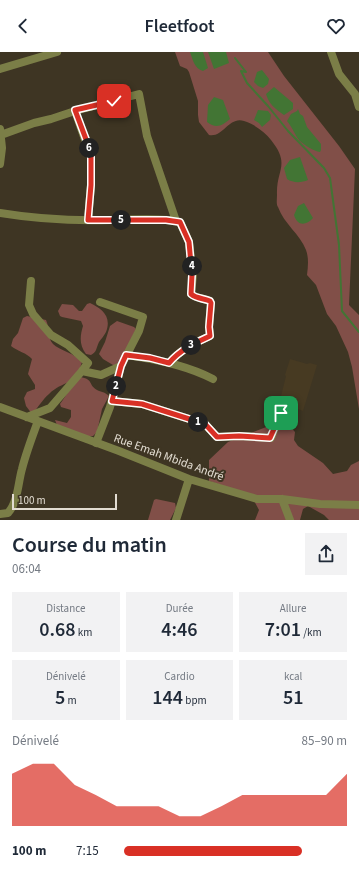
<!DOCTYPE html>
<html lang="fr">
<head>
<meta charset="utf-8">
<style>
	body { margin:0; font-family:"Source Sans 3",sans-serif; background:#f2f2f3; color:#1f2937; height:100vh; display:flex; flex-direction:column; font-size:15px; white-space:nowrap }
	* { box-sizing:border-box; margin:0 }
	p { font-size:13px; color:#747a83 }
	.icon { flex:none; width:22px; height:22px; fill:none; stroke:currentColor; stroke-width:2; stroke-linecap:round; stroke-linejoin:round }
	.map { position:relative; height:468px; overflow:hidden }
	.panel { display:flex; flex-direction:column; background:#fff; flex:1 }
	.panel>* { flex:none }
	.scale { position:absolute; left:12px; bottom:10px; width:105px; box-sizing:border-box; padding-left:4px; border:2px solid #e2dcd1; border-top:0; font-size:11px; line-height:14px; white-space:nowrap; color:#e2dcd1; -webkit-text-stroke:3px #3e3523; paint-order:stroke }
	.pin { position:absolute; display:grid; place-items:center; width:34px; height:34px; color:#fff; margin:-17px; border-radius:8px; box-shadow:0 2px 6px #0006 }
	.km { position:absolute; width:20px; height:20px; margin:-10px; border-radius:50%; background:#222; color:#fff; font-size:11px; line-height:20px; text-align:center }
	.round { display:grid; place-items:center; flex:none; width:42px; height:42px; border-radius:0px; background:#f2f2f3 }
	.headline { display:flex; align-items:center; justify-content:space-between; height:68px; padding:0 12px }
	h1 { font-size:22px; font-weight:600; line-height:30px }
	.stats { display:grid; grid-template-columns:repeat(3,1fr); gap:6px; height:68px; padding:4px 12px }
	.stats div { display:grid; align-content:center; border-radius:0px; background:#f2f2f3; text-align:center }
	.stats b { font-size:20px; font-weight:600 }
	.stats small { font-size:11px; font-weight:400 }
	.stats p { font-size:11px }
	.chart { height:112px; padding:8px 12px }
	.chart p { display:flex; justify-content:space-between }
	.chart svg { width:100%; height:72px; margin-top:4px; fill:#d93025; opacity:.7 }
	ul { padding:0 12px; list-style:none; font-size:13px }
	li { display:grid; grid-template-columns:64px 48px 1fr; align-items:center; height:30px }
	li i { height:10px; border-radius:5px; background:#d93025 }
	header { display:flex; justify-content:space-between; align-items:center; height:52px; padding:0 12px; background:#fff; font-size:18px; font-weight:600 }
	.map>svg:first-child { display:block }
</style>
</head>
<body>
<header><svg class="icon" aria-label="back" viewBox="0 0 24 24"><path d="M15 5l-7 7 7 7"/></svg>Fleetfoot<svg class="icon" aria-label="heart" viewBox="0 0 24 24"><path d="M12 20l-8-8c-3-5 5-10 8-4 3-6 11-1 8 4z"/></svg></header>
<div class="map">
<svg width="359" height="468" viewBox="0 0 359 468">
	<rect width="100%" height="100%" fill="#3e3523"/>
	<path fill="#473a22" d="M290 307 307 312 310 311 317 313 303 359 286 353 281 344 286 324 285 323Z"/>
	<path fill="#814f48" d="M175 0H268L284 24 339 94 355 117 349 253 359 263V357L352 315 348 300 336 274 327 262 316 233 307 223C308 215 309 206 306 198 300 182 284 172 278 155 276 152 277 147 277 143 276 117 291 113 271 88 265 80 254 72 244 69 229 64 223 86 209 83L199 70 198 63V49L189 20 187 17 180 14Z
		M90 251C102 257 112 264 106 280 104 284 101 287 99 290 96 296 97 300 91 303L86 302C79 293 80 284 83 274L81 269 62 265 60 264 58 259 62 252 73 253 79 259H82L87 252Z
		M27 264 46 268C50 277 47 286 53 292 59 298 76 302 82 310 75 335 63 328 49 342 42 348 38 356 32 362L26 354 24 346 27 340 35 337V333L28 322 32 307C27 301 17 299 11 294L13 287 18 281 23 266Z
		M117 269 134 275 136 277 118 316 103 307 99 302 105 290 110 274Z
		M80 325C94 327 88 333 97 338 101 340 105 340 109 344L102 357 97 380 93 384H87L57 373 55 368 67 371 71 365V358L61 355 60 352C67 343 71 333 80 325Z
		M287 371 295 380 294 388 298 394 323 411 333 422 347 419 351 413 359 409V468H329L324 463 308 454 303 457 300 468H255L259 458 251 443 209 429V408L228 390 274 372Z
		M156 447 175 451 176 456 170 468H148L154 448Z"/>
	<path fill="#427534" d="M190 0H203L208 16 203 19C194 16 193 8 190 0Z
		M208 0H226L229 11 214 17Z
		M262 18 269 27 268 32 263 36 258 34 254 30 257 20Z
		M274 35 293 51V57L284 63C275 57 269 52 266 42Z
		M214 45 223 48 230 67C222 74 216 77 207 70L208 53Z
		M298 57 300 62 303 64 307 75 321 92V98L320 100C314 99 304 93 300 89 295 84 293 76 287 69L291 62 297 59Z
		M258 58 268 59 271 63 270 68 262 75 259 71 254 68Z
		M300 105 308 128C301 131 293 131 287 127L284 116 290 108Z
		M304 151 313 166C306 174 297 174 294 163L298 154Z"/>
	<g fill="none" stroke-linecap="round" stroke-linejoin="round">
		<path stroke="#427534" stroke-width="2" d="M235 6 246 20 241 19 247 31 268 54 288 79 324 116 330 126 339 193 342 259 359 280"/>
		<path stroke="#7b7e47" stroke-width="8" d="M331 0 339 22 355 42 359 55
			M0 17 57 0
			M75 59 91 105V133L88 168
			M0 77 2 96 0 112
			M1 83 34 71 51 67 75 59 139 42 147 84 176 169
			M0 161C36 167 73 169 110 168 128 168 164 165 180 170L189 190 193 223 191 242C197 247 203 246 210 249L211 251 209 275 210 284C195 291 181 297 169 311
			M31 229 29 253 33 262 51 283 68 293 88 311 82 319
			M126 303C156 307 186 313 213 327
			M112 349 142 352 205 372 217 385 239 384 271 386 281 361
			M0 355 119 399 189 427 247 444 257 447H282L320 452 359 453
			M27 365 50 356 82 319 101 323 121 314
			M96 391 110 355 121 314 139 279 143 265 100 250
			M282 447 290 468
			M0 462 8 461C18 450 18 431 22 417 26 401 32 385 38 369
			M176 468 189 427"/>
	</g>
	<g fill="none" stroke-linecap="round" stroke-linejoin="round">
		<g stroke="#fff" stroke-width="8">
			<path id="route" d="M114 49 75 58 87 90 91 105V133L88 168H166L180 170 189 190 192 223 191 242C197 247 203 246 210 249L211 251 209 275 210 284C195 291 181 297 169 311L150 306 126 303 121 314 112 349 142 352 205 372 217 385 239 384 270 386 281 361"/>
		</g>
		<use href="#route" stroke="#d93025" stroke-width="5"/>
	</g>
	<g text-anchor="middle" stroke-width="4" stroke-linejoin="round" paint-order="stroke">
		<g font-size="12" fill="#e2dcd1" stroke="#3e3523">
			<text transform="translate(169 405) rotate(20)" y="4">Rue Emah Mbida André</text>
		</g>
	</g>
</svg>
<div class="scale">100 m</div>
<div class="pin" style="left:281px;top:361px;background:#1e9e55"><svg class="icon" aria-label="arrive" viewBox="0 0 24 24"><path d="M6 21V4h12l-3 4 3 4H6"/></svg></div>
<div class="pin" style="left:114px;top:49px;background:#d93025"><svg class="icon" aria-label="check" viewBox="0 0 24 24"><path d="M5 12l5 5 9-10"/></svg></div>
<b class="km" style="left:198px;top:370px">1</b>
<b class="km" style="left:116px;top:334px">2</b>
<b class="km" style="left:191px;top:293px">3</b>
<b class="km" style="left:192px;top:214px">4</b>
<b class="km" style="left:121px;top:168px">5</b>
<b class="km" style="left:89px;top:96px">6</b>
</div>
<section class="panel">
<div class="headline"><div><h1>Course du matin</h1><p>06:04</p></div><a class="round"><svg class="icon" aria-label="share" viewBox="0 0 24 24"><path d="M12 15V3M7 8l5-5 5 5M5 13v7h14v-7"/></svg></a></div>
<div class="stats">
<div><p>Distance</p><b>0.68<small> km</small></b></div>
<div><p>Durée</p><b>4:46</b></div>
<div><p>Allure</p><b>7:01<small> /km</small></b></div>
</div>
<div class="stats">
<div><p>Dénivelé</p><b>5<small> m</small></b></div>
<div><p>Cardio</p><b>144<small> bpm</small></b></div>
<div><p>kcal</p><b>51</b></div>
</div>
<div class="chart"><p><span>Dénivelé</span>85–90 m</p>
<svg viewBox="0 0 160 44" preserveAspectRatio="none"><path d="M0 44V12L10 6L20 6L30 19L40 25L50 32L60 32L70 32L80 38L90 38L100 32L110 25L120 25L130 25L140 25L150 25L160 12V44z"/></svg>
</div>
<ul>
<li><b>100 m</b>7:15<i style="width:80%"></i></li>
</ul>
</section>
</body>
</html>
